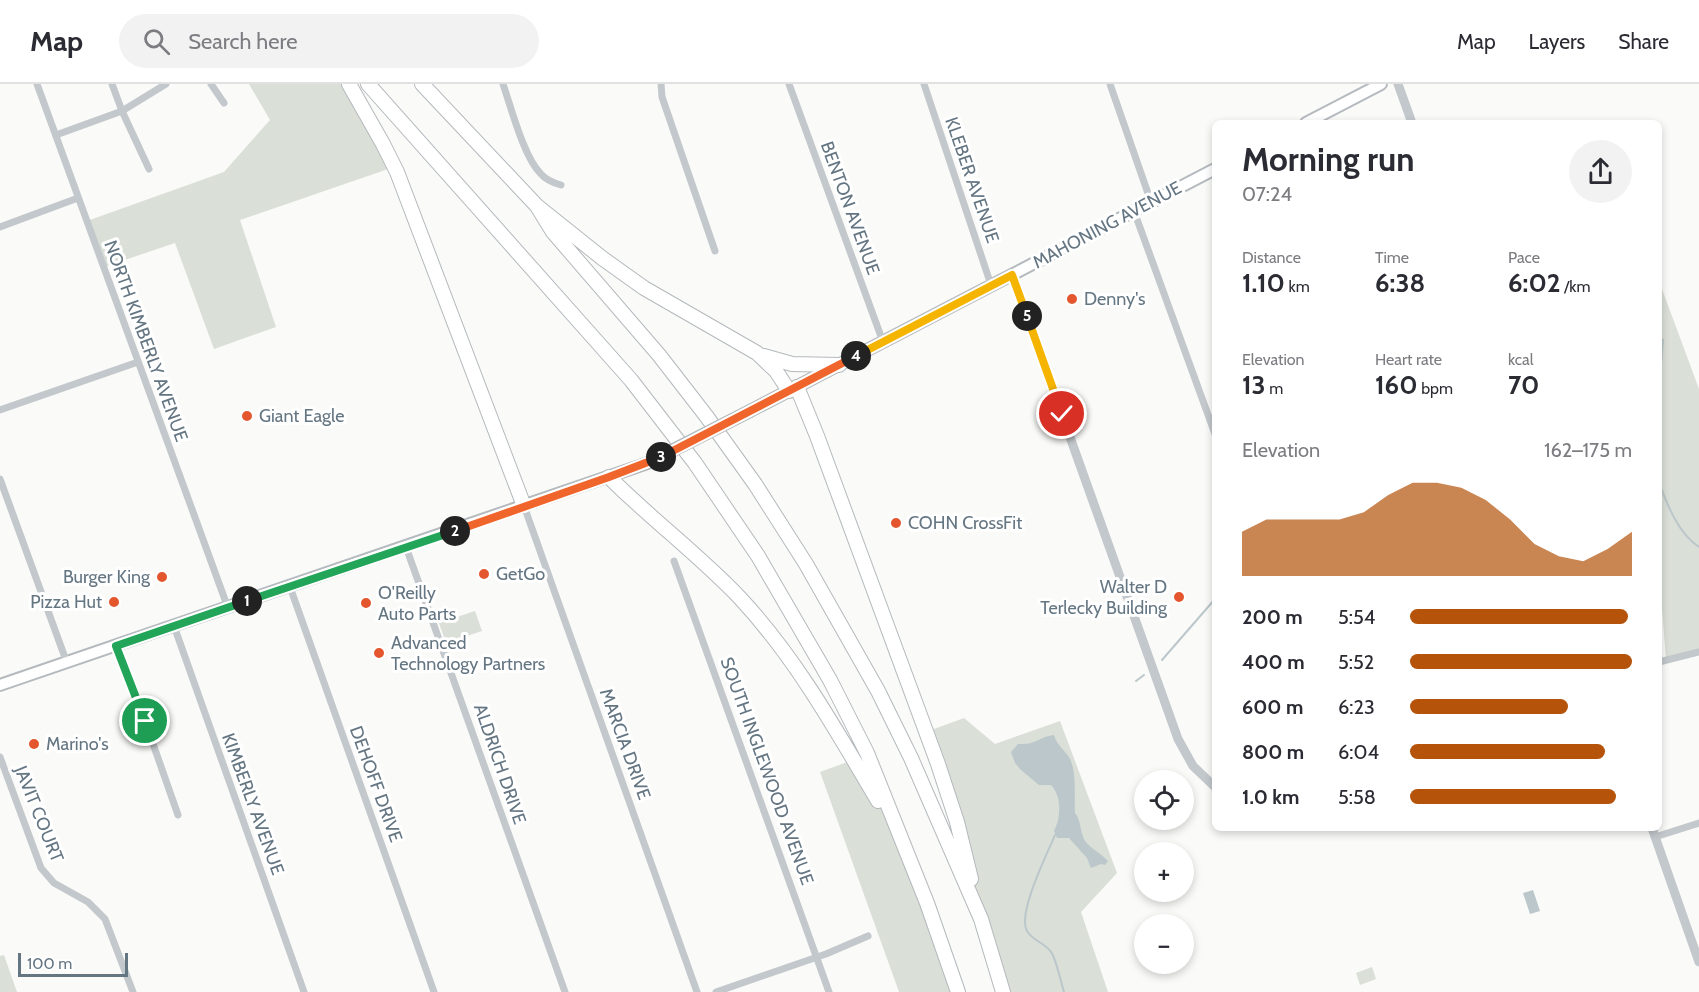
<!DOCTYPE html>
<html lang="en">
<head>
<meta charset="utf-8">
<style>
	body { margin:0; font-family:Cabin,sans-serif; background:#f2f2f3; color:#2b2b33; height:100vh; display:flex; flex-direction:column; font-size:22px; white-space:nowrap }
	* { box-sizing:border-box; margin:0 }
	p { font-size:20px; color:#7c7c81 }
	.icon { flex:none; width:33px; height:33px; fill:none; stroke:currentColor; stroke-width:2; stroke-linecap:round; stroke-linejoin:round }
	.map { position:relative; flex:1; overflow:hidden }
	.details { position:absolute; left:1212px; top:36px; width:450px; height:711px; display:flex; flex-direction:column; background:#fff; border-radius:9px; box-shadow:0 3px 9px #0003 }
	.details>* { flex:none }
	.tools { position:absolute; left:1134px; top:686px; display:grid; gap:12px }
	.tools a { display:grid; place-items:center; width:60px; height:60px; border-radius:50%; background:#fff; box-shadow:0 3px 9px #0003; font-size:30px }
	.scale { position:absolute; left:18px; bottom:15px; width:110px; box-sizing:border-box; padding-left:6px; border:3px solid #657683; border-top:0; font-size:16px; line-height:21px; white-space:nowrap; color:#657683; -webkit-text-stroke:4px #fff; paint-order:stroke }
	.pin { position:absolute; display:grid; place-items:center; width:51px; height:51px; color:#fff; margin:-26px; border:3px solid #fff; border-radius:50%; box-shadow:0 2px 6px #0007 }
	.km { position:absolute; width:30px; height:30px; margin:-15px; border-radius:50%; background:#222; color:#fff; font-size:16px; line-height:30px; text-align:center }
	.round { display:grid; place-items:center; flex:none; width:63px; height:63px; border-radius:32px; background:#f2f2f3 }
	.headline { display:flex; align-items:center; justify-content:space-between; height:102px; padding:0 30px }
	h1 { font-size:33px; font-weight:700; line-height:45px }
	.figures { display:grid; grid-template-columns:repeat(3,1fr); gap:9px; height:102px; padding:6px 30px }
	.figures div { display:grid; align-content:center }
	.figures b { font-size:26px; font-weight:700 }
	.figures small { font-size:16px; font-weight:400 }
	.figures p { font-size:16px }
	.chart { height:168px; padding:12px 30px }
	.chart p { display:flex; justify-content:space-between }
	.chart svg { width:100%; height:108px; margin-top:6px; fill:#b45309; opacity:.7 }
	ul { padding:0 30px; list-style:none; font-size:20px }
	li { display:grid; grid-template-columns:96px 72px 1fr; align-items:center; height:45px }
	li i { height:15px; border-radius:8px; background:#b45309 }
	header { display:flex; align-items:center; gap:36px; box-sizing:border-box; height:84px; padding:0 30px; background:#fff; border-bottom:2px solid #e1e1e2 }
	header strong { font-size:28px }
	nav { display:flex; gap:33px; margin-inline-start:auto; font-size:21px }
	.search { width:420px; height:54px; background:#f2f2f3; display:flex; align-items:center; gap:15px; box-sizing:border-box; padding:0 21px; border-radius:33px; color:#7c7c81; font-size:22px }
	.map>svg:first-child { display:block }
</style>
</head>
<body>
<header>
<strong>Map</strong>
<div class="search"><svg class="icon" aria-label="search" viewBox="0 0 24 24"><circle cx="10" cy="10" r="6"/><path d="M15 15l6 6"/></svg>Search here</div>
<nav><a>Map</a><a>Layers</a><a>Share</a></nav>
</header>
<div class="map">
<svg width="1699" height="908" viewBox="0 0 1699 908">
	<rect width="100%" height="100%" fill="#fafaf8"/>
	<path fill="#dadfd7" d="M249 0H349L394 83 240 136 276 243 214 265 175 159 104 183 87 137 224 88 270 36Z
		M1659 197 1699 305V568L1666 576 1659 487Z
		M475 527 482 547 446 559 439 539Z
		M964 634 995 660 1060 637 1117 789 1081 828 1108 908H1003L926 648Z
		M853 676 898 751 958 908H899L820 688Z
		M4 871 17 908H0V872Z
		M1372 883 1376 895 1360 901 1356 889Z"/>
	<path fill="#bbc7cb" d="M1054 651C1057 662 1065 666 1070 675 1077 690 1074 713 1075 729 1081 736 1080 748 1085 757 1091 765 1101 769 1108 777L1105 781 1101 780 1091 784 1087 774 1069 754H1057L1054 747C1061 734 1062 712 1051 701H1039L1021 686 1015 679 1011 668 1018 660C1037 661 1038 653 1054 651Z
		M1533 806 1540 827 1530 830 1523 809Z"/>
	<g fill="none" stroke-linecap="round" stroke-linejoin="round">
		<path stroke="#bbc7cb" stroke-width="2" d="M1659 254 1663 256 1659 304
			M1659 399C1668 422 1678 449 1699 463
			M1162 576 1215 515
			M1136 597 1144 591
			M1055 751C1047 770 1017 830 1027 847 1033 857 1045 859 1051 868 1056 874 1061 899 1064 908"/>
		<g stroke="#b5babe" stroke-width="14">
			<path id="primary" d="M1306 39 1381 0
				M750 327 1215 85
				M0 601 648 379"/>
		</g>
		<g stroke="#b4b9bd" stroke-width="16">
			<path id="motorway" d="M349 0 383 60 397 88 524 422
				M368 0 631 296 695 379 758 472 830 596 867 669 927 819 958 908
				M422 0 537 122 602 174 644 204 757 269 776 287 789 307
				M537 122 553 148 659 271 707 333 755 400 806 480 878 607 911 674 981 835 1003 908
				M764 272 792 280 839 281
				M797 303 817 352 938 680 957 738 971 795
				M609 393C651 435 699 471 740 514 796 574 836 646 878 717"/>
		</g>
		<path stroke="#c3c8cc" stroke-width="7" d="M37 0 228 524
			M112 0 122 27 149 85
			M211 0 224 19
			M503 0C511 23 524 74 541 90 546 96 554 99 561 101
			M661 0 662 13 715 167
			M789 0 883 258
			M924 0 991 201
			M1110 0 1151 118
			M56 51 122 27 166 0
			M1134 127 1215 350
			M0 143 78 114
			M0 326 138 278
			M0 395 67 579
			M524 422 697 908
			M406 463 565 908
			M674 477 829 908
			M290 503 434 908
			M174 542 304 908
			M116 562 145 637 178 731
			M1659 578 1699 568
			M0 673 41 784 54 799 88 818 105 835 133 908
			M1655 753 1699 739
			M716 908 826 870 868 852"/>
		<path stroke="#c3c8cc" stroke-width="9" d="M1398 0 1412 39
			M1012 191 1178 655 1193 682 1215 703
			M1652 744 1699 878"/>
		<use href="#primary" stroke="#fff" stroke-width="10"/>
		<use href="#motorway" stroke="#fff" stroke-width="14"/>
		<g stroke="#b5babe" stroke-width="14" stroke-linecap="butt">
			<path id="primary-bridge" d="M648 379 750 327"/>
		</g>
		<use href="#primary-bridge" stroke="#fff" stroke-width="10"/>
	</g>
	<g fill="none" stroke-linecap="round" stroke-linejoin="round">
		<g stroke="#fff" stroke-width="12">
			<path id="split-1" d="M145 637 116 562 247 517"/>
		</g>
		<g stroke="#fff" stroke-width="12">
			<path id="split-2" d="M247 517 455 447"/>
		</g>
		<g stroke="#fff" stroke-width="12">
			<path id="split-3" d="M455 447 609 393 661 373"/>
		</g>
		<g stroke="#fff" stroke-width="12">
			<path id="split-4" d="M661 373 856 272"/>
		</g>
		<g stroke="#fff" stroke-width="12">
			<path id="split-5" d="M856 272 1012 191 1027 232"/>
		</g>
		<g stroke="#fff" stroke-width="12">
			<path id="split-6" d="M1027 232 1062 330"/>
		</g>
		<use href="#split-1" stroke="#22a559" stroke-width="8"/>
		<use href="#split-2" stroke="#22a559" stroke-width="8"/>
		<use href="#split-3" stroke="#f0652b" stroke-width="8"/>
		<use href="#split-4" stroke="#f0652b" stroke-width="8"/>
		<use href="#split-5" stroke="#f5b400" stroke-width="8"/>
		<use href="#split-6" stroke="#f5b400" stroke-width="8"/>
	</g>
	<g fill="#e4572e" stroke="#fff" stroke-width="2">
		<circle cx="1072" cy="215" r="6"/>
		<circle cx="247" cy="332" r="6"/>
		<circle cx="896" cy="439" r="6"/>
		<circle cx="484" cy="490" r="6"/>
		<circle cx="162" cy="493" r="6"/>
		<circle cx="1179" cy="513" r="6"/>
		<circle cx="114" cy="518" r="6"/>
		<circle cx="366" cy="519" r="6"/>
		<circle cx="379" cy="569" r="6"/>
		<circle cx="34" cy="660" r="6"/>
	</g>
	<g text-anchor="middle" stroke-width="6" stroke-linejoin="round" paint-order="stroke">
		<g font-size="18" fill="#657683" stroke="#fff">
			<text transform="translate(972 96) rotate(71)" y="6">KLEBER AVENUE</text>
			<text transform="translate(850 124) rotate(70)" y="6">BENTON AVENUE</text>
			<text transform="translate(1107 141) rotate(-28)" y="6">MAHONING AVENUE</text>
			<text transform="translate(146 257) rotate(70)" y="6">NORTH KIMBERLY AVENUE</text>
			<text transform="translate(625 660) rotate(70)" y="6">MARCIA DRIVE</text>
			<text transform="translate(500 680) rotate(71)" y="6">ALDRICH DRIVE</text>
			<text transform="translate(767 687) rotate(70)" y="6">SOUTH INGLEWOOD AVENUE</text>
			<text transform="translate(376 700) rotate(70)" y="6">DEHOFF DRIVE</text>
			<text transform="translate(253 720) rotate(70)" y="6">KIMBERLY AVENUE</text>
			<text transform="translate(39 730) rotate(68)" y="6">JAVIT COURT</text>
		</g>
		<g font-size="18" fill="#657683" stroke="#fff" text-anchor="start">
			<text x="1084" y="221">Denny's</text>
			<text x="259" y="338">Giant Eagle</text>
			<text x="908" y="445">COHN CrossFit</text>
			<text x="496" y="496">GetGo</text>
			<text x="150" y="499" text-anchor="end">Burger King</text>
			<text x="1167" y="509" text-anchor="end">Walter D<tspan x="1167" dy="21">Terlecky Building</tspan></text>
			<text x="378" y="515">O'Reilly<tspan x="378" dy="21">Auto Parts</tspan></text>
			<text x="102" y="524" text-anchor="end">Pizza Hut</text>
			<text x="391" y="565">Advanced<tspan x="391" dy="21">Technology Partners</tspan></text>
			<text x="46" y="666">Marino's</text>
		</g>
	</g>
</svg>
<div class="tools">
<a><svg class="icon" aria-label="locate" viewBox="0 0 24 24"><circle cx="12" cy="12" r="6"/><path d="M12 2v4M12 18v4M2 12h4M18 12h4"/></svg></a>
<a>+</a>
<a>−</a>
</div>
<div class="scale">100 m</div>
<div class="pin" style="left:145px;top:637px;background:#1e9e55"><svg class="icon" aria-label="arrive" viewBox="0 0 24 24"><path d="M6 21V4h12l-3 4 3 4H6"/></svg></div>
<div class="pin" style="left:1062px;top:330px;background:#d93025"><svg class="icon" aria-label="check" viewBox="0 0 24 24"><path d="M5 12l5 5 9-10"/></svg></div>
<b class="km" style="left:247px;top:517px">1</b>
<b class="km" style="left:455px;top:447px">2</b>
<b class="km" style="left:661px;top:373px">3</b>
<b class="km" style="left:856px;top:272px">4</b>
<b class="km" style="left:1027px;top:232px">5</b>
<section class="details">
<div class="headline"><div><h1>Morning run</h1><p>07:24</p></div><a class="round"><svg class="icon" aria-label="share" viewBox="0 0 24 24"><path d="M12 15V3M7 8l5-5 5 5M5 13v7h14v-7"/></svg></a></div>
<div class="figures">
<div><p>Distance</p><b>1.10<small> km</small></b></div>
<div><p>Time</p><b>6:38</b></div>
<div><p>Pace</p><b>6:02<small> /km</small></b></div>
</div>
<div class="figures">
<div><p>Elevation</p><b>13<small> m</small></b></div>
<div><p>Heart rate</p><b>160<small> bpm</small></b></div>
<div><p>kcal</p><b>70</b></div>
</div>
<div class="chart"><p><span>Elevation</span>162–175 m</p>
<svg viewBox="0 0 160 44" preserveAspectRatio="none"><path d="M0 44V26L10 21L20 21L30 21L40 21L50 18L60 11L70 6L80 6L90 8L100 13L110 21L120 31L130 36L140 38L150 33L160 26V44z"/></svg>
</div>
<ul>
<li><b>200 m</b>5:54<i style="width:98%"></i></li>
<li><b>400 m</b>5:52<i style="width:100%"></i></li>
<li><b>600 m</b>6:23<i style="width:71%"></i></li>
<li><b>800 m</b>6:04<i style="width:88%"></i></li>
<li><b>1.0 km</b>5:58<i style="width:93%"></i></li>
</ul>
</section>
</div>
</body>
</html>
